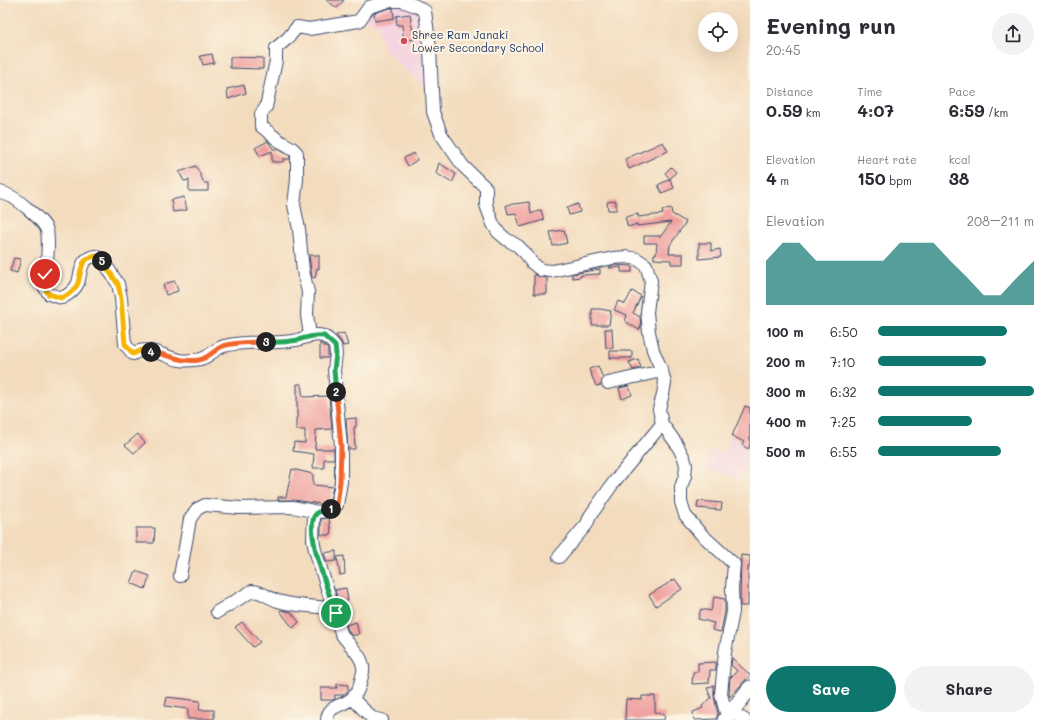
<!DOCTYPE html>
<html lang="en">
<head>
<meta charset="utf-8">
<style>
	body { margin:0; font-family:Mali,sans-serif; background:#f2f2f3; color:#2b2b33; height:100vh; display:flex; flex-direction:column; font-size:15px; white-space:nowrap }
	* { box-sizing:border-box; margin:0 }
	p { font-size:13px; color:#7c7c81 }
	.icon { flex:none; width:22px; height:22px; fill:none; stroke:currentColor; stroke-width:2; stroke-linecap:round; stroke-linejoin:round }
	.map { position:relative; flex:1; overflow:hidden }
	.details { display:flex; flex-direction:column; background:#fff; width:300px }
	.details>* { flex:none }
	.tools { position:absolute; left:698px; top:12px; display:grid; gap:8px }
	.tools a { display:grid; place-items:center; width:40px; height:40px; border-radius:50%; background:#fff; box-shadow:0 4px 16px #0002; font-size:20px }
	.pin { position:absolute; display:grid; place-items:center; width:34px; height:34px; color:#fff; margin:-17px; border:2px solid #fff; border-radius:50%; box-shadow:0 1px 4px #0007 }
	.km { position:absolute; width:20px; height:20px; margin:-10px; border-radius:50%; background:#222; color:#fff; font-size:11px; line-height:20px; text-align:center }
	.round { display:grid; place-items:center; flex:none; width:42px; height:42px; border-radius:21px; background:#f2f2f3 }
	.overview { display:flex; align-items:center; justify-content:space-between; height:68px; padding:0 16px }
	h1 { font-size:22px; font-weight:800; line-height:30px }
	.metrics { display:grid; grid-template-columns:repeat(3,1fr); gap:6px; height:68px; padding:4px 16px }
	.metrics div { display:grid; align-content:center }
	.metrics b { font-size:17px; font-weight:800 }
	.metrics small { font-size:11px; font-weight:400 }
	.metrics p { font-size:11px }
	.chart { height:112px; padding:8px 16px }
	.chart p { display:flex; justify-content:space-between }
	.chart svg { width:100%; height:72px; margin-top:4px; fill:#0f766e; opacity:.7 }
	.cta { display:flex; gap:8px; margin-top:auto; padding:8px 16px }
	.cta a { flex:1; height:46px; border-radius:24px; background:#0f766e; color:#fff; font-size:16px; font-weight:800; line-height:46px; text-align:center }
	.cta a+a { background:#f2f2f3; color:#2b2b33 }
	ul { padding:0 16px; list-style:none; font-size:13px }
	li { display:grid; grid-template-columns:64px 48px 1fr; align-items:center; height:30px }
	li i { height:10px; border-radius:5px; background:#0f766e }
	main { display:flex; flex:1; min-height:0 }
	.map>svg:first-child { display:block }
</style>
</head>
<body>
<main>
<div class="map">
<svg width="750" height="720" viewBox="0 0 750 720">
	<rect width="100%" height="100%" fill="#fcf5e5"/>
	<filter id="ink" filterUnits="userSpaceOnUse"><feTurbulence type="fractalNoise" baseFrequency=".025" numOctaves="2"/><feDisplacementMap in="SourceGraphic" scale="8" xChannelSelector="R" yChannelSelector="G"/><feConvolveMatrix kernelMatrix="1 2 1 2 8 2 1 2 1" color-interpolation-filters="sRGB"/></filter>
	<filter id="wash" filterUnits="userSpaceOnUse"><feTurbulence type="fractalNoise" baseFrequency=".012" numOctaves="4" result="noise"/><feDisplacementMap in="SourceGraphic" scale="16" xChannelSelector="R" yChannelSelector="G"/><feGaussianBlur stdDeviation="0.9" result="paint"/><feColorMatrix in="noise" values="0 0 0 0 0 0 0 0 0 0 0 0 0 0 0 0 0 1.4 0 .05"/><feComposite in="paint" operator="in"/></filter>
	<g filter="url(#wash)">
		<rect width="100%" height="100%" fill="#f3dcbe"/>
		<path fill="#f3cfdf" d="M368 0H422L425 7 434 89 420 82 401 66 383 47 378 26 356 14Z
			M745 406 750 408V445L740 479 706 469 710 450 724 452Z"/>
		<g id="blocks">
			<path fill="#f0a1a0" d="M326 0H344L337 8Z
				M390 8H393L394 18 375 21 374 13Z
				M410 14 414 39 404 41 402 25H397L396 16Z
				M212 54 214 63 203 65 200 56Z
				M230 57 263 58V69L230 68Z
				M244 85 246 93 228 99 227 89Z
				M268 141 273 149H278L287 154 290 156V159H283V162H272V151L260 156 255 148Z
				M663 142 668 151 629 169 625 159Z
				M414 153 417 160 408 166 404 158Z
				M439 163 456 174 452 183 436 173Z
				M196 166 204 183H208V191H189V180L184 181 179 172Z
				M671 167 676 172 670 179 665 173Z
				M670 179 674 188 662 193 658 185Z
				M184 197 187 210 173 212 171 200Z
				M616 201V210H608L607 202Z
				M529 202 531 214 541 210 544 220 520 227 516 213 508 214 506 205Z
				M578 204 580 212 569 215 567 208Z
				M671 208 672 214 686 222 670 245 669 254H683V264H671V260L654 259V254H656L657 243H644V236H661L671 222 637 226V224L628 227 625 217 638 214V217L663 214 662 210Z
				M564 230 567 243 553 246 550 232Z
				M699 243H711V251L720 249 721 257 699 259Z
				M309 255H319V269L317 268 315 278 312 277Z
				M14 258 21 259 17 273 10 271Z
				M614 265 632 266V272H621V267L609 268V267Z
				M600 269V274L581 275V277L572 278V274Z
				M534 274 540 277 547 278V294H534Z
				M175 281 178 291 166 295 163 284Z
				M632 291 641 296 633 313 640 317 641 326 639 330 625 321 627 315 614 310 618 301 625 304Z
				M592 309H600L611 311 609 325H592Z
				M605 329H612L613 348H606Z
				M344 333 348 345 343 346 341 341 336 335Z
				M320 343 328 349V358H320Z
				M610 351H632V358H610Z
				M638 359 641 368 633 370 629 362Z
				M598 366 603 378 601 385 596 386 589 369Z
				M297 384H301L303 397 329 396 332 429 316 430 315 449H334V459H324V468H313L314 454 293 451 294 442 305 443V430H296V418H297Z
				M629 386 632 395 622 399 619 388Z
				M745 406 750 408V445L748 449 742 445 744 442 732 436Z
				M356 418V427H354L355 449H348L346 419Z
				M138 434 145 443 134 453 125 445Z
				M292 469 313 474V485L333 487 330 500 321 504 294 500H278V497H286Z
				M698 501 722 503 721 510 697 508Z
				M329 518 330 528H331L330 535H321V519Z
				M136 528H155L154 543H136Z
				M336 551V561L327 562 324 553Z
				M741 555 750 556V567H748V606H740Z
				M344 556 345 574 340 575 337 557Z
				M136 571 150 576 145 589 131 583Z
				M675 579 682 589 656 606 649 595Z
				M346 588 348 601 339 603 335 590Z
				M714 597 725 599V611L721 632 712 630 714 623 698 619 701 609 711 611Z
				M281 610 291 612 299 622 293 628 280 611Z
				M242 622 260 642 253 647 235 627Z
				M356 622 359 634 352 636 348 630 346 625Z
				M732 658 750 675 730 697 729 693 730 678 737 671 731 665Z
				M716 662V670H710L709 683 692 684 693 672H698V663Z
				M337 684 348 685V691L343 695H335V699L332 700H321V688H337Z
				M714 685V696L718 714 716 719 694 720 693 712 703 708 702 706 711 698 707 688Z
				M642 696H655V713L665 714 664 720H625L626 699 642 700Z
				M167 697 200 701 199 710H214V719H188V709L165 706Z"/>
		</g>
	</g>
	<g filter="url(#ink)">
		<use href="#blocks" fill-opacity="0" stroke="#3b496c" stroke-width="1"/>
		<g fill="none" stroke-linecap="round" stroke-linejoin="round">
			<g stroke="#3b496c" stroke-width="14">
				<path id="minor" d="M0 192C10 194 19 201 27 208 33 213 42 221 46 228 51 239 45 275 45 288L49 294 62 298C68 295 75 290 78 283 82 269 80 258 96 256L104 262 118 284 121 298 125 344 133 354C147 344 165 357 179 360 184 361 190 360 194 360 208 360 213 349 224 346 248 340 273 345 297 340 305 338 314 333 323 336 328 338 332 342 335 346L336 354 334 370 341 446V482L337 505 327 511 318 512 314 516 313 539 315 550 341 633C347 644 362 654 363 667 364 671 362 676 361 680 360 686 357 694 351 699 341 707 328 705 327 720
					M310 336 307 315 308 292 303 271 299 229 294 205 297 179V153L292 148 278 140 261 126V114L266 107 276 61V48L288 38 297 27 309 29 359 21 369 7 389 1H402L416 6 425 11 430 49 433 112 441 134 463 166 486 188V205L493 224 498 232 506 239 518 246 526 254 531 262 541 270 552 271 613 258 627 257 637 259 646 265 651 281 647 312 649 332 653 350 662 371 665 383 663 394 659 409 662 424 676 443 684 458 686 465 685 476 681 487V502L685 515 700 533 734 564 732 588 733 612 725 652 721 694 727 717
					M608 383 662 371
					M559 557 587 524 590 516 614 482 662 424
					M180 576 190 519 197 509 205 505 240 508 293 507 318 512
					M217 612 252 591C262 591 268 598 278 601 294 606 317 607 334 608
					M352 698 372 718 382 720
					M731 712 745 720"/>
			</g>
			<g stroke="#3b496c" stroke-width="17">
				<path id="major" d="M725 720 750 688"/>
			</g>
			<use href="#minor" stroke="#fff" stroke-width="12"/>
			<use href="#major" stroke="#fff" stroke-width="15"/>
		</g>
	</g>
	<g fill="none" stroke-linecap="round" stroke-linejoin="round" filter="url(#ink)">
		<g stroke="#fff" stroke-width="8">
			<path id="split-1" d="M331 509 327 511 318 512C318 512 314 516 314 517 306 535 329 594 336 613"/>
		</g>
		<g stroke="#fff" stroke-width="8">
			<path id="split-2" d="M331 509 337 505 340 482 341 446 336 392"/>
		</g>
		<g stroke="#fff" stroke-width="8">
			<path id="split-3" d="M266 342C277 343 287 342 298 340 308 337 314 335 324 336L335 346 336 354 334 370 336 392"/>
		</g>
		<g stroke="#fff" stroke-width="8">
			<path id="split-4" d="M151 352C167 354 182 363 199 360 209 358 215 349 223 346 236 342 252 342 266 342"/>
		</g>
		<g stroke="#fff" stroke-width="8">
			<path id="split-5" d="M102 261 118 284 121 298 125 344 133 354 142 350 151 352"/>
		</g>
		<g stroke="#fff" stroke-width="8">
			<path id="split-6" d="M45 274V288L48 294 62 298C68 295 75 290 78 283 82 269 80 258 96 256L102 261"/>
		</g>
		<use href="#split-1" stroke="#22a559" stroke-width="5"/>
		<use href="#split-2" stroke="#f0652b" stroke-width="5"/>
		<use href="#split-3" stroke="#22a559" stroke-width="5"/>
		<use href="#split-4" stroke="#f0652b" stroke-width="5"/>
		<use href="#split-5" stroke="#f5b400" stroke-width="5"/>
		<use href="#split-6" stroke="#f5b400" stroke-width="5"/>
	</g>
	<circle fill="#d1495b" stroke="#fcf5e5" stroke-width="1.5" cx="404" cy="41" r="4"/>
	<g text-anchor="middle" stroke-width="4" stroke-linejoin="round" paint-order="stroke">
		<g font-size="11" fill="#1b2f5e" stroke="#fcf5e5" text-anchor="start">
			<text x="412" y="39">Shree Ram Janaki<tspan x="412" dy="13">Lower Secondary School</tspan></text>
		</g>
	</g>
</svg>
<div class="tools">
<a><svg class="icon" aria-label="locate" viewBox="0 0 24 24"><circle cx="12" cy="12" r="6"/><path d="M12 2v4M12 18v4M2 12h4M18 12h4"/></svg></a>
</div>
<div class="pin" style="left:336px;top:613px;background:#1e9e55"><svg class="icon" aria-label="arrive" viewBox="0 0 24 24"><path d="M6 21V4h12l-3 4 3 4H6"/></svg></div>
<div class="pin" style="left:45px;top:274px;background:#d93025"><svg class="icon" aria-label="check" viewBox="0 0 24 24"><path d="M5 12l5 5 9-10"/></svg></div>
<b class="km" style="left:331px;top:509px">1</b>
<b class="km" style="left:336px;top:392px">2</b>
<b class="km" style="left:266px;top:342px">3</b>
<b class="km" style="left:151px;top:352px">4</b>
<b class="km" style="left:102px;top:261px">5</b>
</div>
<section class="details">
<div class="overview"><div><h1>Evening run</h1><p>20:45</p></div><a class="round"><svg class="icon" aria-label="share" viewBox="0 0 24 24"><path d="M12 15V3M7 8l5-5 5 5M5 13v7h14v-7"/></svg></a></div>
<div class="metrics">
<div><p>Distance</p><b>0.59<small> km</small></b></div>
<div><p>Time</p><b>4:07</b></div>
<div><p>Pace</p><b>6:59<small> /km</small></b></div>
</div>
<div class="metrics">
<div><p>Elevation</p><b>4<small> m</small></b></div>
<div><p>Heart rate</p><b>150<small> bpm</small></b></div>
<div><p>kcal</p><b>38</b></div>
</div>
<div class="chart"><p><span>Elevation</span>208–211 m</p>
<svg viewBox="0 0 160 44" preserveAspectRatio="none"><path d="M0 44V17L10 6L20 6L30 17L40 17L50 17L60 17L70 17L80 6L90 6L100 6L110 17L120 27L130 38L140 38L150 27L160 17V44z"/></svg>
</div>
<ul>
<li><b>100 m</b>6:50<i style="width:83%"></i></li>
<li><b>200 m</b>7:10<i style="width:69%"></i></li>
<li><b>300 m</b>6:32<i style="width:100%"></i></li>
<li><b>400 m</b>7:25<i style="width:60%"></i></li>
<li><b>500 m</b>6:55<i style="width:79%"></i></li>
</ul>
<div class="cta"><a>Save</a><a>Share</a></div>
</section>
</main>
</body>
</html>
